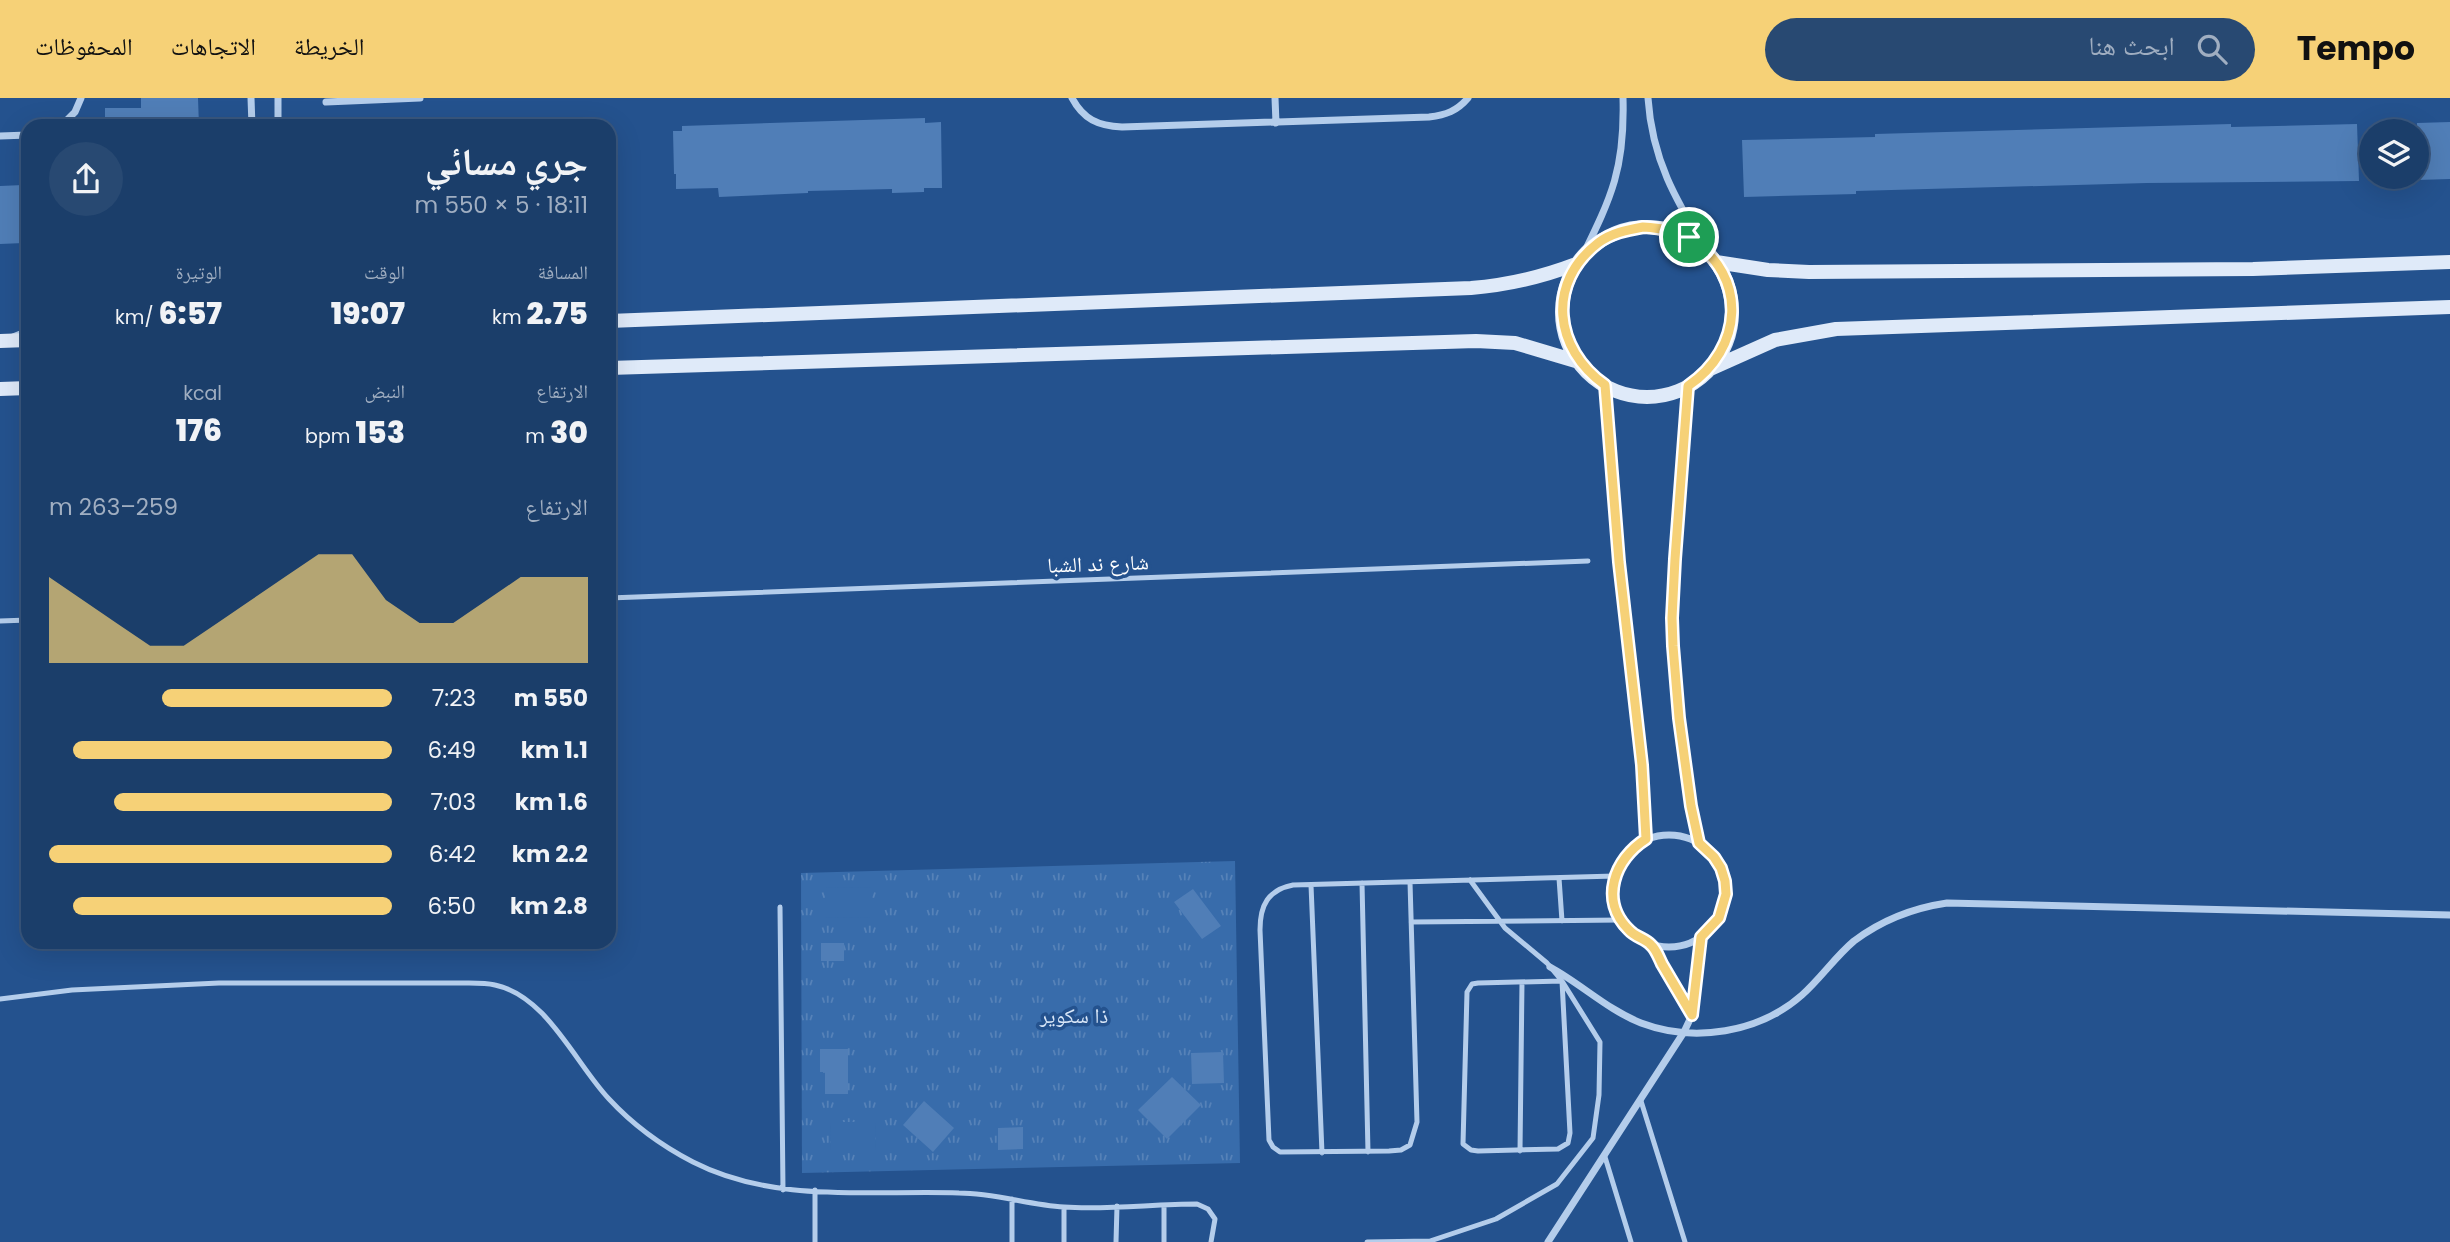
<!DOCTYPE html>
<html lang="ar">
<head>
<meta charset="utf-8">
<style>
	body { margin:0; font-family:Poppins,"Noto Naskh Arabic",sans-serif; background:#284972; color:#f1f3f6; direction:rtl; height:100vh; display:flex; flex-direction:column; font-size:26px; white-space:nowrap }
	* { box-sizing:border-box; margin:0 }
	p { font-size:23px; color:#a0aec1 }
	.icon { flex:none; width:38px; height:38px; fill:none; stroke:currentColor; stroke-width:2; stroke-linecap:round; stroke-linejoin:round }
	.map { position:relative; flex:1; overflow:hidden; direction:ltr }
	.drawer { position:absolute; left:21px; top:21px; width:595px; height:830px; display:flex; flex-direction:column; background:#1b3e6a; border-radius:21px; box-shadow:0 7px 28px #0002,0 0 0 2px #39577e; direction:rtl }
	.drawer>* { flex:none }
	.tools { position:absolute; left:2359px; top:21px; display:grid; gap:14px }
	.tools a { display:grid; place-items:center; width:70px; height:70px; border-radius:50%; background:#1b3e6a; box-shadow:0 7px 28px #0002,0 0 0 2px #39577e; font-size:35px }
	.pin { position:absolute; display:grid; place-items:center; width:60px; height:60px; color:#fff; margin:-30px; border:4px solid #fff; border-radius:50%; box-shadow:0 2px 7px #0007 }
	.round { display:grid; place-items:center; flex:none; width:74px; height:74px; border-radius:37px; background:#284972 }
	.head { display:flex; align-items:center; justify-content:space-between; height:119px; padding:0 28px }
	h1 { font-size:38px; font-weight:800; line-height:52px }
	.stats { display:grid; grid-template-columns:repeat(3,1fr); gap:10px; height:119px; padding:7px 28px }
	.stats div { display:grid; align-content:center }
	.stats b { font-size:30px; font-weight:800 }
	.stats small { font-size:19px; font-weight:400 }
	.stats p { font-size:19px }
	.chart { height:196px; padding:14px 28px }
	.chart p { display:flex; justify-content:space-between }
	.chart svg { width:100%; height:126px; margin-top:7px; fill:#f6d177; opacity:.7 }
	ul { padding:0 28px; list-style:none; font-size:23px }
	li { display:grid; grid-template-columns:112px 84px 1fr; align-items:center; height:52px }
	li i { height:18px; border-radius:9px; background:#f6d177 }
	header { display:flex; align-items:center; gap:42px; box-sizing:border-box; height:98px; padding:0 35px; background:#f6d177; color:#111 }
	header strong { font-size:33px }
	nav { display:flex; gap:38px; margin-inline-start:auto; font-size:24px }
	.search { width:490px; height:63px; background:#284972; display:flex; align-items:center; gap:18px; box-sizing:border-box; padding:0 24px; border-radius:38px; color:#a0aec1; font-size:26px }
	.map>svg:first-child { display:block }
</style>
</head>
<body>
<header>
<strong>Tempo</strong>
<div class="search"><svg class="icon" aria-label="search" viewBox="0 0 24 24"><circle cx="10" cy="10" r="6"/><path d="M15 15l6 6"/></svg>ابحث هنا</div>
<nav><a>الخريطة</a><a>الاتجاهات</a><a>المحفوظات</a></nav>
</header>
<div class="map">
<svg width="2450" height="1144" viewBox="0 0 2450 1144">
	<defs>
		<pattern id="grass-tufts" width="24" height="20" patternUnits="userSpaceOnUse" patternTransform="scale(1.75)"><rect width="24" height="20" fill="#386cab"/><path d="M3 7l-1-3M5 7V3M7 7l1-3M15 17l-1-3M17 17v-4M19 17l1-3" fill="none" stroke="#5682b8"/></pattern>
	</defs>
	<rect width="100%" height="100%" fill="#24528e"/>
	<path fill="url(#grass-tufts)" d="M1235 763 1240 1065 802 1075 801 775Z"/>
	<path fill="#386cab" d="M871 789V819L825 820V790Z
		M830 1024H875L876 1053H831Z"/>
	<path fill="#507eb7" d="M141 0H198L199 28 105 27V10H141Z
		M925 20V25L941 24 942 90H924V94L892 95V91L808 93V95L719 99 718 90 676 91V76H674L673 33H682V28Z
		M2450 24V81L2417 82V25Z
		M2231 26V29L2357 26 2359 83 2147 85 1856 93V96L1744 99 1742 42 1875 39V36Z
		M23 87 24 145 0 146V88Z
		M1193 791 1221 828 1202 841 1174 804Z
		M821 845H844V863H821Z
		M820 951H848V996H825V974H820Z
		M1223 954 1224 985 1192 986 1191 955Z
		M1172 979 1201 1007 1167 1041 1138 1012Z
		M924 1003 954 1030 933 1054 903 1027Z
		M1023 1029V1051L998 1052V1030Z"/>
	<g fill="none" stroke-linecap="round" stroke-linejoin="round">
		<path stroke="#b4cdeb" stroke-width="5" d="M609 500 1588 463
			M0 523 28 522
			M1559 780 1562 823
			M1410 784 1417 1024 1410 1047 1401 1052 1389 1053 1280 1054 1273 1049 1269 1042 1260 832C1260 807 1268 792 1293 787L1615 778
			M1362 785 1368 1054
			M1311 787 1322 1055
			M780 809 783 1092
			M1411 824 1621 822
			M0 901 72 892 219 885H469C477 885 487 885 495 887 547 898 575 965 609 1001 633 1027 662 1048 693 1064 775 1106 871 1092 959 1095 995 1095 1029 1107 1064 1109 1108 1112 1153 1106 1197 1106L1208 1111 1215 1121 1211 1144
			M1641 1003 1685 1144
			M1520 1053 1522 884
			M1605 1059 1631 1144
			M815 1092V1144
			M1012 1101V1144
			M1064 1109V1144
			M1116 1144 1117 1108
			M1164 1144V1107
			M1367 1144 1430 1143 1496 1121 1557 1086 1593 1040 1599 997 1600 944 1562 883 1478 885 1472 886 1467 894 1463 1046 1471 1052 1478 1053 1558 1051 1568 1045 1570 1035 1562 883 1547 865 1505 830 1470 782"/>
		<path stroke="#b4cdeb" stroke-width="7" d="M251 0 252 28
			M278 0V28
			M1072 0C1083 21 1098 28 1122 29L1429 19C1446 17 1457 13 1468 0
			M1275 0 1276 25
			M1648 0C1652 62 1676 102 1707 154
			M326 4 420 0
			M61 28 75 14 81 0
			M0 38 28 37
			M1582 159C1612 98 1625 70 1623 0
			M13 239 28 233
			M1605 287 1619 464 1642 667 1646 741
			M1688 288 1672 520 1679 620 1691 708 1699 745
			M1613 793a56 56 0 1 1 112 0a56 56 0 1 1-112 0Z
			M1651 846 1692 917 1701 839
			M1550 869C1581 886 1608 912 1641 925 1694 945 1759 935 1802 897 1821 880 1835 859 1854 843 1882 822 1913 810 1947 805L2450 817
			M1548 1144 1684 934 1692 917"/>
		<path stroke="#dfeaf9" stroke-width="14" d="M1562 214a85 85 0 1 1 170 0a85 85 0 1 1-170 0Z
			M1716 164 1768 172 1809 174 2253 171 2450 164
			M609 223 1471 190C1508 187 1542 179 1576 166
			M0 243 28 242
			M609 270 1476 243 1515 245 1579 264
			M1710 271 1775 242 1836 231 2450 209
			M0 291 28 290"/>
	</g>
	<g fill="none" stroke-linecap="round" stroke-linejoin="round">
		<g stroke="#fff" stroke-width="14">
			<path id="route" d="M1643 129C1659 130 1676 132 1690 141 1749 178 1743 251 1688 288L1675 461 1672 520 1673 548 1679 620 1691 708 1699 745 1714 759 1721 770 1725 783 1726 796 1719 820 1701 839 1692 917C1682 900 1672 883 1662 866 1659 860 1656 851 1651 847 1646 841 1635 839 1629 832 1599 803 1614 761 1646 741L1642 667 1619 464 1605 287C1554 251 1546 185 1598 145 1611 135 1627 132 1643 129Z"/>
		</g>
		<use href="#route" stroke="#f6d177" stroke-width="9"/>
	</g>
	<g text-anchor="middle" stroke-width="7" stroke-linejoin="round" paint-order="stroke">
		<g font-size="21" fill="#fff" stroke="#24528e">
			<text transform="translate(1098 466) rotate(-2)" y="7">شارع ند الشبا</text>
		</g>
		<g font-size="21" fill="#d9e7f8" stroke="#24528e">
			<text x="1074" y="925">ذا سكوير</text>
		</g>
	</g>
</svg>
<div class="tools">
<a><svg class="icon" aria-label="layers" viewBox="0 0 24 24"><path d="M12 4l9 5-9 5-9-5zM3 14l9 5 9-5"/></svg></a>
</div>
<div class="pin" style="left:1689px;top:139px;background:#1e9e55"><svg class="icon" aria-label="arrive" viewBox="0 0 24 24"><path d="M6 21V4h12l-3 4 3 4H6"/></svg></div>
<section class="drawer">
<div class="head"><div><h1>جري مسائي</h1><p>18:11 · 5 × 550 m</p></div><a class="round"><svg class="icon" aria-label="share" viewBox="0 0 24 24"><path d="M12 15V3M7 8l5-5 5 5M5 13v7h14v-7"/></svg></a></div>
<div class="stats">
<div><p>المسافة</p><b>2.75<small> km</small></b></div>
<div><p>الوقت</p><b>19:07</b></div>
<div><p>الوتيرة</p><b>6:57<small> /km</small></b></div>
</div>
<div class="stats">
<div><p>الارتفاع</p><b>30<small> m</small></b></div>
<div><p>النبض</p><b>153<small> bpm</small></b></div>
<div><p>kcal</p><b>176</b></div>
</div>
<div class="chart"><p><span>الارتفاع</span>259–263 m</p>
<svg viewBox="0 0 160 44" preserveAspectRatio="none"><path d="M0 44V14L10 22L20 30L30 38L40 38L50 30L60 22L70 14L80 6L90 6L100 22L110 30L120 30L130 22L140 14L150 14L160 14V44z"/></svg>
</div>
<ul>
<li><b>550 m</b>7:23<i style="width:67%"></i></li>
<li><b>1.1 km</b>6:49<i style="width:93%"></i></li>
<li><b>1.6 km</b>7:03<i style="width:81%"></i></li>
<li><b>2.2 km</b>6:42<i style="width:100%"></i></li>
<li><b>2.8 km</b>6:50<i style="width:93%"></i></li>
</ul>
</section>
</div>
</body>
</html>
